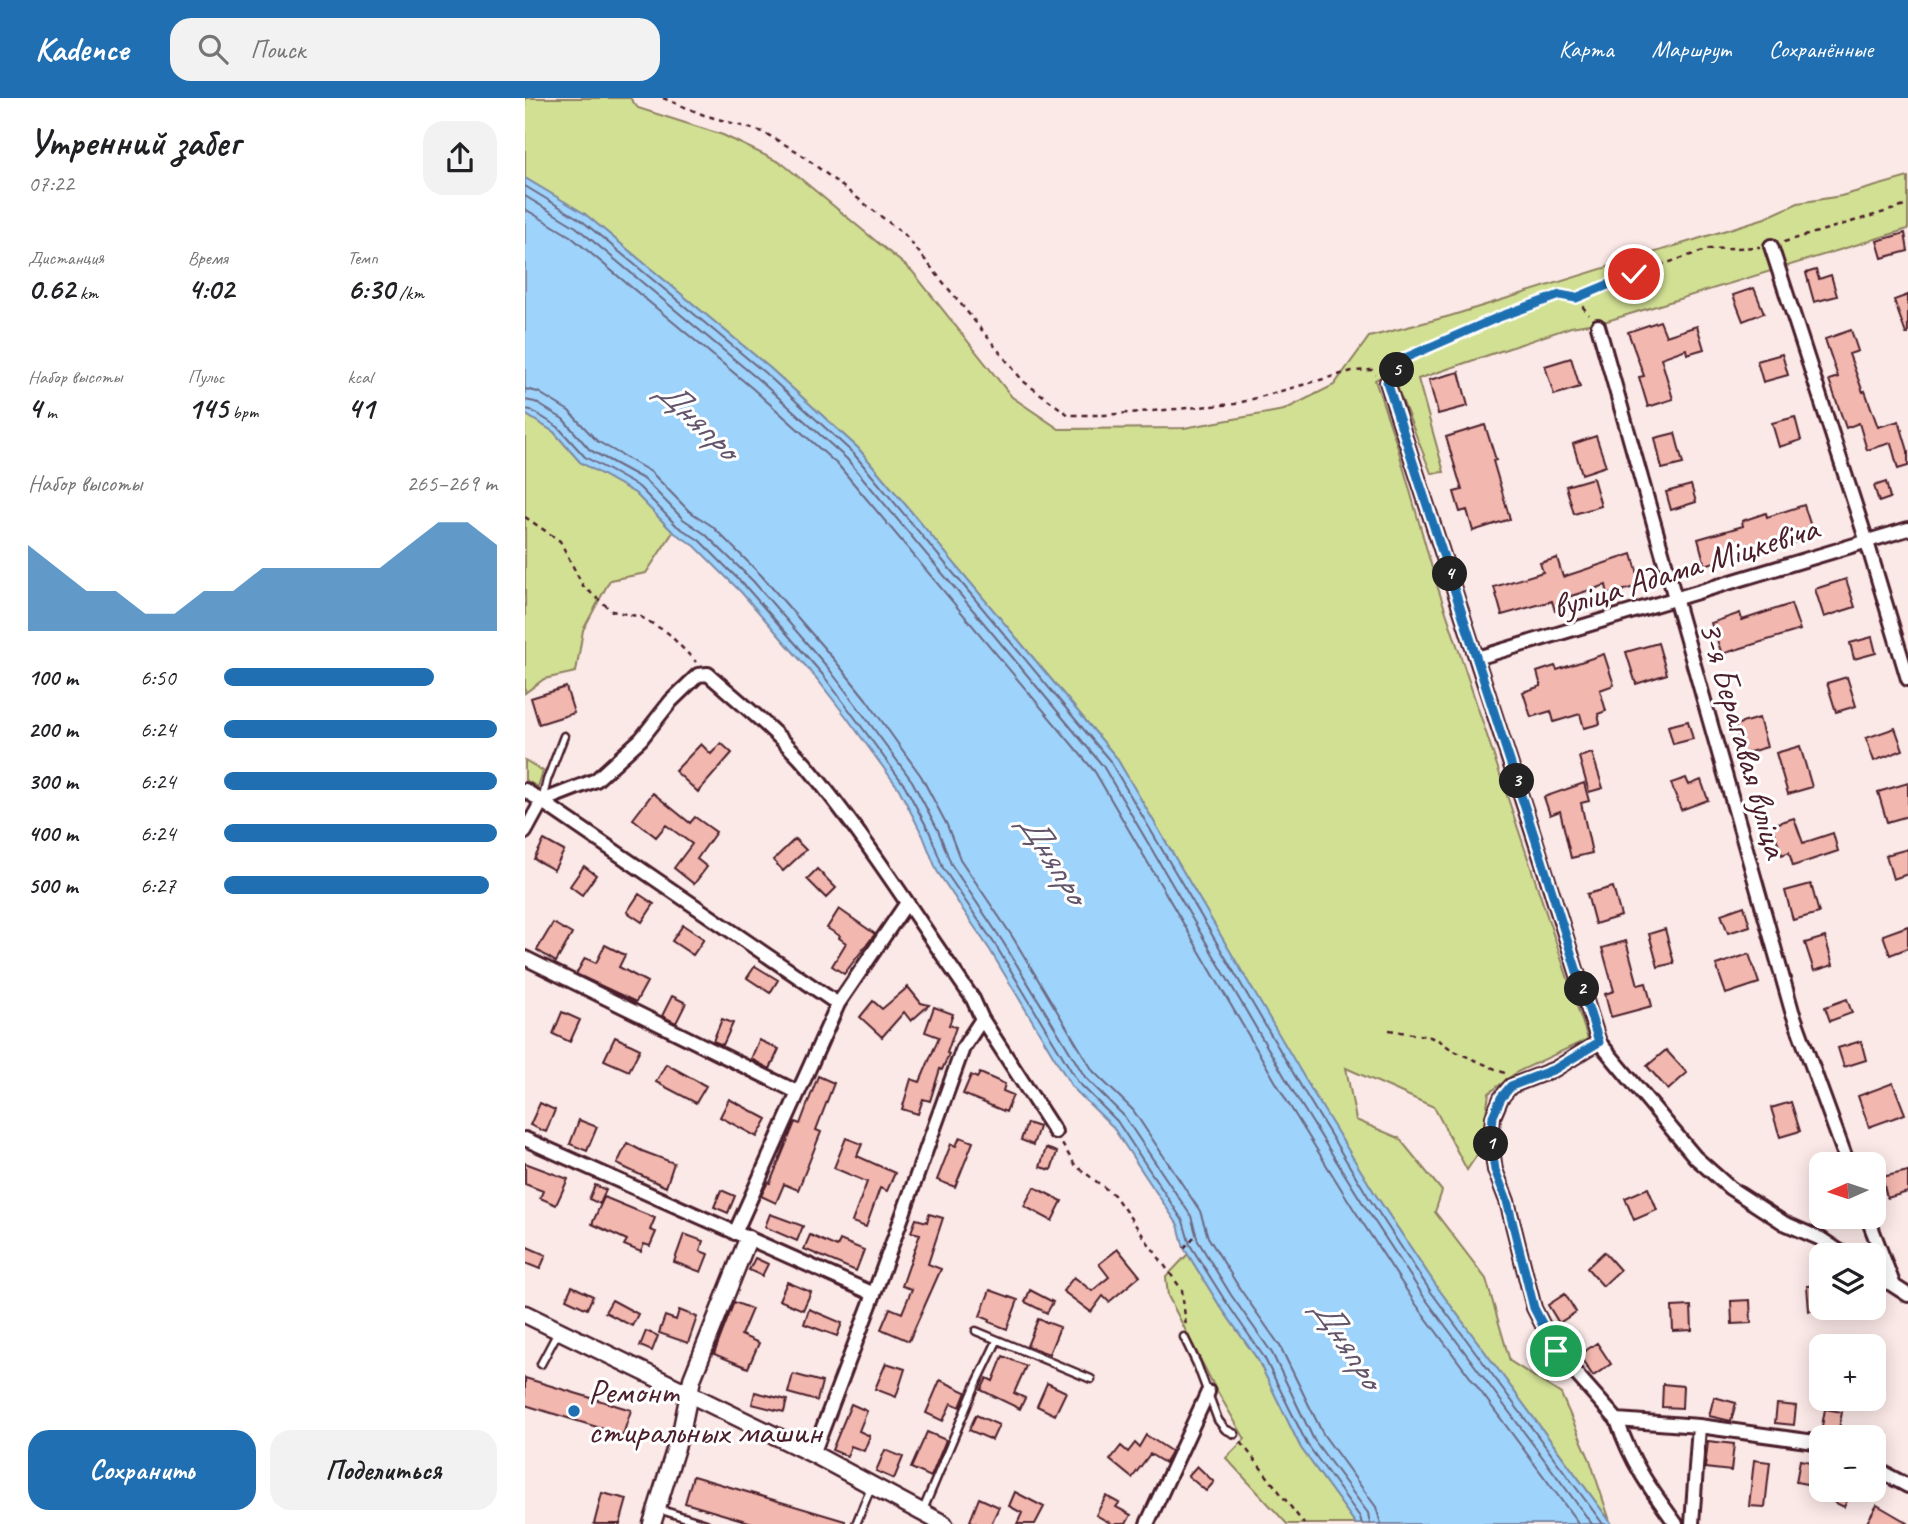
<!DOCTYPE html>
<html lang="ru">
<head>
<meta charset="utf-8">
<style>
	body { margin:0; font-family:Caveat,sans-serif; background:#f2f2f2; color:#202124; height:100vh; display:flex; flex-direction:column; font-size:26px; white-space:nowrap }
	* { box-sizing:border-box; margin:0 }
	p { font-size:23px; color:#757577 }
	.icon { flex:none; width:38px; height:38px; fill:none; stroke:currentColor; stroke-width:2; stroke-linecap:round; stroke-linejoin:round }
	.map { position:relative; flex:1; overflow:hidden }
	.drawer { display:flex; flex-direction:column; background:#fff; width:525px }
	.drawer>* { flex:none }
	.needle { width:46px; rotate:267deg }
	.fabs { position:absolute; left:1284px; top:1054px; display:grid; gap:14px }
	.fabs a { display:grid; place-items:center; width:77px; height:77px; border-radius:14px; background:#fff; box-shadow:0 4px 18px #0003; font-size:35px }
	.pin { position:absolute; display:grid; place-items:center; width:60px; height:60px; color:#fff; margin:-30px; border:4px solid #fff; border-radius:50%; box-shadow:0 2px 7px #0007 }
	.km { position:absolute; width:35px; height:35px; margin:-18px; border-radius:50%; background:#222; color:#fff; font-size:19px; line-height:35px; text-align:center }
	.round { display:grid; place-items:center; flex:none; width:74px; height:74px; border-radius:21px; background:#f2f2f2 }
	.headline { display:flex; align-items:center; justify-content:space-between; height:119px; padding:0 28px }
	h1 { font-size:38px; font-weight:700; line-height:52px }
	.stats { display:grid; grid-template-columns:repeat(3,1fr); gap:10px; height:119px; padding:7px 28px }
	.stats div { display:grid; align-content:center }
	.stats b { font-size:30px; font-weight:700 }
	.stats small { font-size:19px; font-weight:400 }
	.stats p { font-size:19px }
	.chart { height:196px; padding:14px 28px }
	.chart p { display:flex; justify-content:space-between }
	.chart svg { width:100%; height:126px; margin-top:7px; fill:#1f6fb2; opacity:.7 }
	.button { display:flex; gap:14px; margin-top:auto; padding:14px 28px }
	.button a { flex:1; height:80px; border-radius:21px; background:#1f6fb2; color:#fff; font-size:28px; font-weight:700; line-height:80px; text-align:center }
	.button a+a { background:#f2f2f2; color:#202124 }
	ul { padding:0 28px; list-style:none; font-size:23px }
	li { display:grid; grid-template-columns:112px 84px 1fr; align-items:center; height:52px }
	li i { height:18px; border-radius:9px; background:#1f6fb2 }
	header { display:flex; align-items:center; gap:42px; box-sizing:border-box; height:98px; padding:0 35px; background:#1f6fb2; color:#fff }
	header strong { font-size:33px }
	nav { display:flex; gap:38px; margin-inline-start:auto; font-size:24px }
	.search { width:490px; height:63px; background:#f2f2f2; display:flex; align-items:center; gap:18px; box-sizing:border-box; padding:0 24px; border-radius:21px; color:#757577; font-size:26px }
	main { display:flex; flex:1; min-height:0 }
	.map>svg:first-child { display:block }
</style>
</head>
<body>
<header>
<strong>Kadence</strong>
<div class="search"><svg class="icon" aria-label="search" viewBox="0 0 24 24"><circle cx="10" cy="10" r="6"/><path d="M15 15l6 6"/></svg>Поиск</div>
<nav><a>Карта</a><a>Маршрут</a><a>Сохранённые</a></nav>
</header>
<main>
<section class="drawer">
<div class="headline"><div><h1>Утренний забег</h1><p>07:22</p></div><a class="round"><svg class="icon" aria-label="share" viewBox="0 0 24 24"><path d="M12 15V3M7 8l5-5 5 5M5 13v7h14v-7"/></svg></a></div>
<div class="stats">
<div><p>Дистанция</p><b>0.62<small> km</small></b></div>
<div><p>Время</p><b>4:02</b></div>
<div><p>Темп</p><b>6:30<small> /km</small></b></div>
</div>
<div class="stats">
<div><p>Набор высоты</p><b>4<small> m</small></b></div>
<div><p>Пульс</p><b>145<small> bpm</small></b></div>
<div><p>kcal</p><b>41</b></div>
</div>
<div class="chart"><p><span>Набор высоты</span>265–269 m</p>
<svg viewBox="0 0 160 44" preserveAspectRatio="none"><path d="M0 44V14L10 22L20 30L30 30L40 38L50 38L60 30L70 30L80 22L90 22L100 22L110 22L120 22L130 14L140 6L150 6L160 14V44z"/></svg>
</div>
<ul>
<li><b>100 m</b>6:50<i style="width:77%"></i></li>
<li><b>200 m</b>6:24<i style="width:100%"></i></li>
<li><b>300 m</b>6:24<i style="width:100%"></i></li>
<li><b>400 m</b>6:24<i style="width:100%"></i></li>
<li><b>500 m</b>6:27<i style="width:97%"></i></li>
</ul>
<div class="button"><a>Сохранить</a><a>Поделиться</a></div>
</section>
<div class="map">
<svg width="1383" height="1426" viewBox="0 0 1383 1426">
	<rect width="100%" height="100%" fill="#fbe9e7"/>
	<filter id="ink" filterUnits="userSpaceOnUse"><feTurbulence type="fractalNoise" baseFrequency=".0143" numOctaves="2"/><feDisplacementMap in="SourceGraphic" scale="14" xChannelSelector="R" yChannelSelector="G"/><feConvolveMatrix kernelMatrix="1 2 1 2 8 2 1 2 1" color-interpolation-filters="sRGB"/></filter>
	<g filter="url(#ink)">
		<path fill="#d2e094" stroke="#8e8060" stroke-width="2" d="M0 0H105L113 10 198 37 258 66 387 173 487 299 534 331 659 330 759 312 809 287 844 239 925 218 1240 120 1273 105 1316 98 1383 79V131L1082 223 1046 229 893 281 919 374 906 375 866 274 850 282 872 347 911 484 1063 941 992 974 964 995 956 1051 942 1072 909 1009 821 970 831 1022 874 1040 917 1093 910 1114 961 1181 985 1263 1036 1296 1065 1362 1085 1423 912 1189 850 1096 786 992 591 659 333 350 245 270 60 116 0 80Z
			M0 316 29 334 55 364 110 395 148 434 121 475 85 482 58 532 51 574 19 581 0 595Z
			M0 662 18 673 13 689 0 682Z
			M663 1156 693 1205 733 1262 776 1350 831 1426H762L701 1360 720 1341 688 1286 643 1198 641 1179Z"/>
		<path fill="#9ed3fc" stroke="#7c8ba8" stroke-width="2" d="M0 80 60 116 245 270 333 350 591 659 786 991 850 1096 912 1189 1087 1426H831L776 1350 733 1262 693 1205 659 1150 653 1127 587 1028 547 989 465 852 412 773 398 738 374 691 320 617 292 581 216 494 170 448 148 434 110 395 55 364 29 334 0 316Z"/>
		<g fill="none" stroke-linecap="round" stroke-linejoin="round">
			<path stroke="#6c677f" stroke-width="2" d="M0 88 56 122 240 275 328 355 585 663 780 995 844 1100 906 1194 1078 1426
				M0 98 51 129 234 282 322 361 578 668 772 1000 837 1104 899 1199 1067 1426
				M0 111 45 138 227 290 314 368 570 674 763 1005 828 1110 890 1205 1054 1426
				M0 291 13 294 44 313 72 343 126 374 164 413 187 428 236 477 312 565 341 601 396 678 422 727 435 761 487 838 568 973 608 1012 675 1113 683 1139 715 1191 755 1248 798 1336 851 1409 856 1426
				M0 302 10 304 38 321 65 352 120 382 158 421 180 436 228 483 304 571 332 608 387 683 413 732 426 766 478 844 560 979 599 1018 666 1118 673 1143 706 1197 747 1255 789 1342 843 1415 845 1426
				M0 311 6 312 33 329 60 359 114 389 152 428 174 442 221 489 298 577 325 613 380 688 405 735 418 770 471 848 553 984 592 1023 658 1123 665 1147 699 1201 739 1259 782 1346 835 1419 837 1426"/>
		</g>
		<path fill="#f2b7ae" stroke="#4a1f2b" stroke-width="2" d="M1380 135 1383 153 1357 160 1352 143Z
			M1291 172 1294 181 1306 177 1312 198 1289 204 1281 175Z
			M1229 190 1239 215 1218 223 1208 197Z
			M1383 197V236H1381L1369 202Z
			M1135 223 1141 238 1172 228 1179 251 1162 256 1161 251 1136 260 1148 301 1123 309 1114 279 1119 278 1103 234Z
			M1326 232 1333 253 1324 256 1338 294 1340 293 1353 329 1374 323 1383 353V368L1373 371 1366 345 1342 352 1334 325 1321 330 1304 282 1313 279 1300 241Z
			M1257 256 1263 277 1238 284 1232 263Z
			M1046 260 1055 289 1029 297 1020 268Z
			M934 274 943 308 913 316 904 282Z
			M1270 319 1276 342 1254 349 1247 325Z
			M960 327 971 362 968 363 985 421 948 433 942 412 935 414 929 394 937 392 921 339Z
			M1150 335 1158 366 1137 371 1130 340Z
			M1071 338 1081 368 1057 376 1048 346Z
			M1068 380 1076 408 1049 416 1041 388Z
			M1361 384 1365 400 1354 404 1349 388Z
			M1166 387 1171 404 1146 412 1141 394Z
			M1279 407 1289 438 1268 445 1266 438 1208 455 1209 458 1180 467 1173 441 1218 428 1217 423 1241 415 1242 419Z
			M1107 456 1116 487 1083 497 1081 487 1043 499 1046 508 1030 513 1027 503 977 517 969 489 1018 474 1015 465 1032 460 1038 479Z
			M1321 481 1330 509 1299 519 1290 491Z
			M1266 506 1275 532 1197 556 1186 525 1215 515 1217 522Z
			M1347 539 1351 555 1329 561 1325 545Z
			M1133 545 1142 576 1111 586 1101 554Z
			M1079 556 1089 587 1075 592 1081 613 1073 616 1075 626 1059 630 1055 616 1029 624 1026 613 1006 619 998 594 1016 588 1012 574 1030 568 1032 572Z
			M1322 579 1331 608 1311 614 1302 585Z
			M41 589 49 615 14 626 6 600Z
			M1234 620 1242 649 1218 656 1210 627Z
			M1163 623 1168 641 1148 646 1143 628Z
			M1370 630 1378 652 1349 663 1341 640Z
			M196 645 207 655 173 694 150 673 176 646 186 656Z
			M1275 648 1287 689 1263 696 1251 655Z
			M1067 655 1078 690 1064 694 1054 659Z
			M1161 680 1164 687 1176 682 1183 702 1156 712 1146 685Z
			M1059 685 1064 703 1056 705 1067 755 1046 760 1035 713 1025 717 1019 699Z
			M1383 685V718L1362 724 1353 694Z
			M128 695 165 725 170 719 191 734 172 761 182 769 169 786 149 770 167 746 141 727 131 739 108 721Z
			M1269 720 1278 745 1308 735 1313 753 1268 768 1264 754 1257 757 1247 727Z
			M270 741 281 752 258 773 248 762Z
			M19 742 39 753 29 772 9 761Z
			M1383 751V776L1368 781 1361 757Z
			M59 768 71 777 57 797 45 788Z
			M292 771 311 790 301 800 282 781Z
			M1286 786 1294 815 1268 822 1260 793Z
			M1088 789 1096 818 1070 826 1062 796Z
			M114 796 129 806 117 824 102 814Z
			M1219 808 1225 828 1203 835 1196 816Z
			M314 811 350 836 319 876 307 868 321 845 314 840 315 838 302 830Z
			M28 825 47 836 31 864 12 852Z
			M158 827 179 841 168 857 147 843Z
			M1383 828V850L1365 857 1358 837Z
			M1140 831 1149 865 1133 869 1124 836Z
			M1300 839 1308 867 1289 873 1280 845Z
			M1101 843 1113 887 1121 885 1127 908 1086 919 1080 896 1089 893 1077 850Z
			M80 847 100 857 94 869 122 884 111 904 51 876 60 860 71 865Z
			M1224 856 1234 885 1201 896 1191 867Z
			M230 868 253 882 245 895 222 880Z
			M383 889 396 905 404 907 386 923 379 914 357 939 335 919 348 903 357 911Z
			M147 898 161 905 151 925 137 918Z
			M1322 901 1327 915 1305 923 1300 909Z
			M409 909 428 916 424 927 431 929 422 955 424 956 417 972 415 971 405 1003 398 1001 393 1016 377 1011 386 981 395 984 414 939 400 934Z
			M37 914 55 922 45 944 28 936Z
			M197 921 208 925 198 947 188 943Z
			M90 939 115 951 104 973 79 962Z
			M234 942 254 951 245 971 226 961Z
			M1336 943 1341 962 1319 969 1313 950Z
			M1141 952 1162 975 1143 992 1122 968Z
			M141 966 181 988 171 1005 131 984Z
			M455 975 480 986 478 993 488 997 481 1014 438 996 446 977 452 980Z
			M293 978 309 985 291 1032 296 1034 273 1092 259 1086 251 1105 236 1098 243 1084 245 1085 270 1024 275 1026Z
			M1368 985 1380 1016 1344 1029 1333 998Z
			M204 1001 242 1021 232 1039 195 1019Z
			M1266 1004 1275 1033 1255 1039 1246 1010Z
			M15 1005 30 1012 21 1034 5 1027Z
			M54 1022 72 1029 62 1053 45 1046Z
			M502 1025 514 1029 508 1047 496 1042Z
			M435 1039 448 1044 430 1089 412 1082 426 1046 431 1048Z
			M321 1040 337 1046 332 1058 370 1075 362 1093 355 1090 341 1129 327 1124 342 1084 309 1070Z
			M102 1045 117 1053 149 1065 141 1089 92 1066Z
			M521 1050 532 1054 526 1072 515 1069Z
			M0 1065 43 1081 31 1107 15 1100 18 1093 0 1086Z
			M1383 1073V1094L1362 1100 1357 1079Z
			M70 1087 81 1092 75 1106 64 1101Z
			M509 1089 537 1103 527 1123 499 1108Z
			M1123 1090 1132 1112 1109 1122 1100 1100Z
			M196 1092 210 1098 203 1115 189 1109Z
			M79 1099 130 1120 125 1132 131 1134 125 1148 119 1146 116 1154 99 1147 102 1142 67 1126Z
			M245 1116 278 1128 272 1143 240 1129Z
			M404 1116 418 1120 403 1166 416 1171 384 1243 356 1231 365 1210 377 1215 387 1191 377 1188 395 1136 386 1134 391 1121 402 1124Z
			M159 1136 178 1143 175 1153 183 1156 176 1174 149 1164Z
			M285 1137 312 1149 315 1142 339 1152 331 1173 279 1151Z
			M0 1148 21 1157 15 1171 0 1165Z
			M593 1151 615 1178 584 1204 578 1198 566 1214 538 1193 549 1179 567 1193 584 1179 574 1166Z
			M1079 1154 1095 1172 1078 1188 1062 1170Z
			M230 1160 243 1166 237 1178 224 1172Z
			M262 1184 286 1194 278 1212 254 1202Z
			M1297 1187V1212L1284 1213 1282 1188Z
			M47 1188 68 1198 62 1211 41 1201Z
			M465 1192 493 1202 482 1231 464 1224 465 1222 455 1218Z
			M505 1192 528 1204 522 1215 500 1204Z
			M1040 1196 1051 1214 1034 1225 1023 1207Z
			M87 1202 113 1216 107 1228 80 1214Z
			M1225 1202 1226 1225 1207 1226 1206 1203Z
			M209 1204 227 1211 216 1237 234 1245 223 1270 189 1256Z
			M1166 1208 1167 1232 1148 1233 1147 1209Z
			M284 1211 317 1225 312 1238 279 1226Z
			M154 1212 172 1219 163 1245 134 1235 140 1218 151 1222Z
			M513 1221 535 1229 524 1256 502 1248Z
			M121 1233 133 1238 127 1253 115 1248Z
			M1072 1245 1086 1266 1068 1278 1054 1257Z
			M478 1258 501 1268 489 1295 500 1300 495 1311 456 1292 462 1280 468 1283Z
			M361 1265 380 1271 371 1299 350 1291Z
			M268 1276 297 1284 292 1303 263 1295Z
			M0 1280 106 1312 98 1337 0 1307Z
			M415 1282 441 1294 435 1309 426 1305 418 1323 401 1315Z
			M522 1285 541 1294 530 1317 512 1308Z
			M1138 1286 1158 1288 1157 1310 1137 1309Z
			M230 1294 262 1302 259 1314 227 1306Z
			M1189 1299 1211 1305 1206 1323 1184 1318Z
			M326 1306 342 1313 334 1333 345 1338 339 1353 326 1348 322 1358 307 1352Z
			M1252 1306 1271 1308 1269 1327 1250 1325Z
			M1300 1311 1317 1314 1313 1337 1296 1334Z
			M451 1317 474 1327 467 1342 444 1332Z
			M1349 1330 1362 1336 1350 1361H1349Z
			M402 1334 421 1342 406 1379 386 1370Z
			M621 1337 646 1353 640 1365 625 1356 607 1380 585 1362 596 1348 603 1354 610 1345 614 1349Z
			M1183 1343 1209 1346 1206 1373 1180 1370Z
			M360 1352 378 1359 369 1381 351 1373Z
			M1229 1362 1245 1364 1240 1409 1224 1408Z
			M1275 1362 1291 1365 1287 1387 1271 1384Z
			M672 1368 689 1384 681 1393 663 1378Z
			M168 1378 320 1423V1426H231L160 1405Z
			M1313 1391H1328L1319 1409 1307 1403Z
			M490 1394 519 1409 510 1426H492L497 1415 484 1408Z
			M77 1395 102 1401 95 1426H69Z
			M581 1398 594 1405 591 1409 606 1417 601 1426H587L571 1417Z
			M454 1400 474 1409 466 1426H452L445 1423Z
			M1352 1407 1383 1425V1426H1341Z"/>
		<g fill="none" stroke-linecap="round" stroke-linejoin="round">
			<g stroke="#4a1f2b" stroke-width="11">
				<path id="lane" d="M17 703 22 682 39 638
					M451 1233 566 1281
					M659 1239 672 1266 693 1322 700 1331 710 1336
					M16 1266 33 1234
					M133 1411 181 1426
					M398 1412 449 1291 472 1243
					M331 1426 346 1389"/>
			</g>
			<g stroke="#4a1f2b" stroke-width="18">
				<path id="street" d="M1246 148 1342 444 1383 581
					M1073 228 1267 913 1323 1066
					M862 284 1017 763 1074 944 1170 1059 1205 1090 1259 1125 1296 1141 1320 1157
					M952 560 1383 431
					M0 692 313 906
					M0 734 17 703 71 682 116 641 146 603 173 577 183 576C216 605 252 634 281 667 342 740 393 823 448 901L457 921 530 1034
					M0 860 272 994
					M1074 944 1030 971 986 988 976 1000 968 1019 966 1044 970 1072 982 1103 1009 1210 1031 1253 1092 1322 1174 1328 1297 1345
					M0 1041 349 1196
					M1342 1118 1369 1188
					M210 1135 313 906 381 806
					M1349 1175 1383 1197
					M1092 1322C1107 1366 1124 1389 1151 1426
					M288 1356 349 1196 438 950 457 921
					M1349 1370 1383 1388
					M622 1426 683 1294
					M1167 1426 1174 1328"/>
			</g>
			<g stroke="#4a1f2b" stroke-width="21">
				<path id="secondary" d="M0 1216 288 1356 419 1426
					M127 1426 157 1330 167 1281 223 1141"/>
			</g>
			<path stroke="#4a1f2b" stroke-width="2.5" stroke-dasharray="5 5" stroke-linecap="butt" d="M138 0 179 17 238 34 273 54 380 137 498 283 544 317H580L710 306 827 273 847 272 851 276
				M1259 144 1383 107
				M1051 200 1109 176 1184 151 1235 149
				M871 273 880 260 974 219 1035 197 1051 200 1064 217
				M0 419 35 443 58 488 87 513 116 519 143 535 171 564
				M864 932 905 939 915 943 927 952 982 976
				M537 1046 550 1067 589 1097 657 1192 661 1229
				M659 1150 669 1139
				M716 1344 779 1426"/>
			<use href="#lane" stroke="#fff" stroke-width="6"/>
			<use href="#street" stroke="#fff" stroke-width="12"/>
			<use href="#secondary" stroke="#fff" stroke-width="16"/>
		</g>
	</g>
	<g fill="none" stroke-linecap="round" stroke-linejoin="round" filter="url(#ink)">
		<g stroke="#fff" stroke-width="14">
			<path id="route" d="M1031 1253 1009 1210 982 1103 970 1072 966 1044 968 1018 976 1000 986 988 1030 971 1074 944 1017 762 862 284 880 260 974 219 1035 197 1051 200 1109 176"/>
		</g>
		<use href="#route" stroke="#1f6fb2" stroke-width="9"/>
	</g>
	<circle fill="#1f6fb2" stroke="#fff" stroke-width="2.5" cx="49" cy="1313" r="7"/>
	<g text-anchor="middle" stroke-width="6" stroke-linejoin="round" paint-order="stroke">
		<g font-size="35" fill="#4a1f2b" stroke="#fff">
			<text transform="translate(1160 469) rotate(-17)" y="12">вуліца Адама Міцкевіча</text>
			<text transform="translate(1219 641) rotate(74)" y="12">3-я Берагавая вуліца</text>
		</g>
		<g font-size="35" fill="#4a1f2b" stroke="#fff" text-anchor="start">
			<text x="63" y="1305">Ремонт<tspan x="63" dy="40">стиральных машин</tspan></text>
		</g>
		<g font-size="37" font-style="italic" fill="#63556a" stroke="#fff">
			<text transform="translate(173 320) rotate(44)" y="13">Дняпро</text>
			<text transform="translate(529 759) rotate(58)" y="13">Дняпро</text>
			<text transform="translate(823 1244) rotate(57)" y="13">Дняпро</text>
		</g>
	</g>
</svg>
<div class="fabs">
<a><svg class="needle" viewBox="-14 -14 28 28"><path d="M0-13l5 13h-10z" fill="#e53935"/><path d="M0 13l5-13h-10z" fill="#757577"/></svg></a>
<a><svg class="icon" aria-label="layers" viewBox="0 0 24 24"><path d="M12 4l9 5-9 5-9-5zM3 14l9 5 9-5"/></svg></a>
<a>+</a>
<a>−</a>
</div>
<div class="pin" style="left:1031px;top:1253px;background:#1e9e55"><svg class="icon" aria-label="arrive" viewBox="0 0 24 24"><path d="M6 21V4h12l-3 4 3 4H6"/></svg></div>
<div class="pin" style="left:1109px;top:176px;background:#d93025"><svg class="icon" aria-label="check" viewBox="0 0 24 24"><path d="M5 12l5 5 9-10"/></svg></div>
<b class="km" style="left:966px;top:1046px">1</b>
<b class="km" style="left:1057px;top:891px">2</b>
<b class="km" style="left:992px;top:683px">3</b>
<b class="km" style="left:925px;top:476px">4</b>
<b class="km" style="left:872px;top:272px">5</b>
</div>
</main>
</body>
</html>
